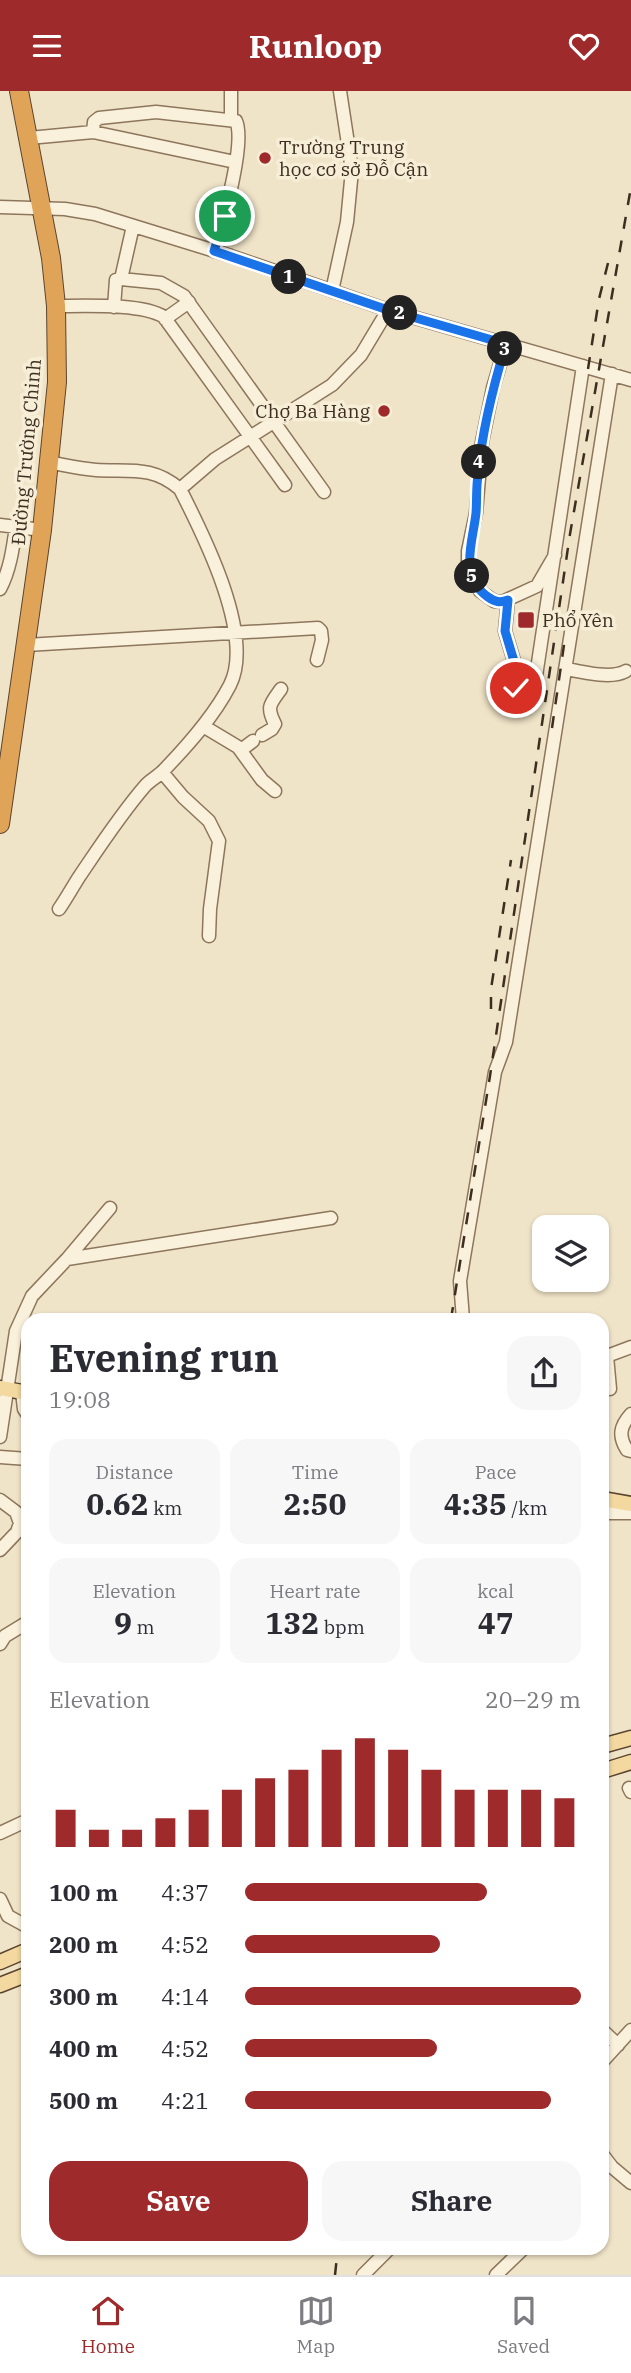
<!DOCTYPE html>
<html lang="en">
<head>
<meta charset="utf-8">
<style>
	body { margin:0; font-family:"IBM Plex Serif",serif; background:#f7f7f7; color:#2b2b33; height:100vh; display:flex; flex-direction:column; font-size:26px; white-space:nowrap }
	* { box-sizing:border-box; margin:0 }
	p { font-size:23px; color:#7c7c81 }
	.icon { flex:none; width:38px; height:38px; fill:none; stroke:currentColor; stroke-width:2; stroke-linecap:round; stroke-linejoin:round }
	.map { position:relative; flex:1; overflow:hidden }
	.drawer { position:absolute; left:21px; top:1222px; width:588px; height:942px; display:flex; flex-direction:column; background:#fff; border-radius:21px; box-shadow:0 2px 5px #0004 }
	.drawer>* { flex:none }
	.fabs { position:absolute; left:532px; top:1124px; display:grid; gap:14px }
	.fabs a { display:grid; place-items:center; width:77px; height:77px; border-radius:14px; background:#fff; box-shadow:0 2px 5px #0004; font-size:35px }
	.pin { position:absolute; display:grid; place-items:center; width:60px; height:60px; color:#fff; margin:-30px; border:4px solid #fff; border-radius:50%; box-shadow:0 2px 7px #0007 }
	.km { position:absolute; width:35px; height:35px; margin:-18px; border-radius:50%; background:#222; color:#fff; font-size:19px; line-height:35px; text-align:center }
	.round { display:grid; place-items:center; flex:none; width:74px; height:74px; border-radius:21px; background:#f7f7f7 }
	.headline { display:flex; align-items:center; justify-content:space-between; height:119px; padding:0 28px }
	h1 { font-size:38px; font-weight:700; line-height:52px }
	.stats { display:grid; grid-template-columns:repeat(3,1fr); gap:10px; height:119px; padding:7px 28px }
	.stats div { display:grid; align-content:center; border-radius:18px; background:#f7f7f7; text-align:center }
	.stats b { font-size:30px; font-weight:700 }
	.stats small { font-size:19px; font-weight:400 }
	.stats p { font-size:19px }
	.chart { height:196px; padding:14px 28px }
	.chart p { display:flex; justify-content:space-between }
	.chart svg { width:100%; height:126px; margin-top:7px; stroke:#9e2a2b; stroke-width:6 }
	.cta { display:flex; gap:14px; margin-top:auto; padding:14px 28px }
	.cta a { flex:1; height:80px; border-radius:21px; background:#9e2a2b; color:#fff; font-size:28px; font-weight:700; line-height:80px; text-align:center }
	.cta a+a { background:#f7f7f7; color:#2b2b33 }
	ul { padding:0 28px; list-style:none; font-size:23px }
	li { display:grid; grid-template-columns:112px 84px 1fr; align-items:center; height:52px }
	li i { height:18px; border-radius:9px; background:#9e2a2b }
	header { display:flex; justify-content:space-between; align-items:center; height:91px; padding:0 28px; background:#9e2a2b; color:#fff; font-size:32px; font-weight:700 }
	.tabs { display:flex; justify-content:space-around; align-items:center; height:98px; border-top:2px solid #e1e1e2; background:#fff; font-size:19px; color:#7c7c81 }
	.tabs a { display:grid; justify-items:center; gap:4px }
	.tabs .active { color:#9e2a2b }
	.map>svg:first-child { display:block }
</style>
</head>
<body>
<header><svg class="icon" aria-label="menu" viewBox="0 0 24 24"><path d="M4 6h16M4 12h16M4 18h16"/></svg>Runloop<svg class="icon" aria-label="heart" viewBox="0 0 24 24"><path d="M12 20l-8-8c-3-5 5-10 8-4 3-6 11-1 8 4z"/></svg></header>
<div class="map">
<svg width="631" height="2184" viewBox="0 0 631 2184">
	<rect width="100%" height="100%" fill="#f0e4c8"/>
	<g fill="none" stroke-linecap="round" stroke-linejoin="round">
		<g stroke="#8d765c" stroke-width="15">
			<path id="minor" d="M231 28V0
				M93 41 94 31 99 27 156 21 236 30C246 52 222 135 214 160
				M29 47 93 41 235 71
				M0 116 65 118 95 123 231 165 388 219 631 289
				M121 188 133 135
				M332 200 347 131 352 79 340 0
				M56 215C83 215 143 212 164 226L285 394
				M114 216 116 189 121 188 161 192 184 205 324 401
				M165 228 189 211
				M506 253 493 297 482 351 476 422 468 460V473L480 500 494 510 502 511 537 495 555 464
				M47 371C64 374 80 378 96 379 129 381 152 374 180 398 203 443 255 545 230 594 214 625 189 653 165 678 159 685 150 689 145 695 120 724 100 755 79 786 72 797 66 808 59 818
				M180 398 215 368 332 294 361 264 388 219
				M0 434 42 439
				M0 498C10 479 13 457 16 436
				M508 509 505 540 519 587 516 597
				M26 554 318 537 321 540 322 549 317 569
				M565 578C582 580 610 589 626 580
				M536 585 583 275
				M203 635 238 656 262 689 275 700
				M262 644 272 638 275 633C266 616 270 613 281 598
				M241 659 253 650
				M162 681 183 706 209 730 219 750 210 818 209 845
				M67 1168 331 1127
				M463 1228 460 1190 495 981 506 951 612 283
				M602 1298H610L607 1265 631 1256
				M22 1301 24 1318 28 1324
				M631 1323C620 1335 618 1345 627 1359L631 1360
				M0 1346 16 1240 32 1205 67 1168 110 1117
				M0 1366 28 1368
				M0 1409 16 1421 20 1432 17 1441 0 1459
				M602 1422H631
				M0 1553 5 1545 28 1531
				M629 1697 631 1701
				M0 1742 28 1729
				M0 1808 8 1825 28 1836
				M602 1939 618 1954
				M602 1971 631 1939
				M602 2063 612 2076 631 2092
				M363 2184 391 2156
				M496 2184 525 2156"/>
		</g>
		<g stroke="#5b4430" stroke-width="17">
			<path id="major" d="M0 1297 28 1302
				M602 1408 631 1413
				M602 1655 631 1647
				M602 1680 631 1671
				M0 1871 28 1859
				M0 1894 28 1883"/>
		</g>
		<g stroke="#5b4430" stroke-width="20">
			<path id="highway" d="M0 733 42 439 57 291 56 215 51 167 19 0"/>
		</g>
		<use href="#minor" stroke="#faf1dc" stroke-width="12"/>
		<use href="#major" stroke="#f3d9a0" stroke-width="14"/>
		<use href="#highway" stroke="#e0a458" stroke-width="18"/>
		<path stroke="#3d2e20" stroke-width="2.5" stroke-dasharray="12 12" stroke-linecap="butt" d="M588 278 599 208 609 168
			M552 637 565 547
			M491 918V898L511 769
			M451 1228 490 985 570 443 631 96
			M335 2184 338 2156"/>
	</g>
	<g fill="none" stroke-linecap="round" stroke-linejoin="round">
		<g stroke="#fff" stroke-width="14">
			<path id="route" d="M225 125 214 160 388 219 506 253C493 296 482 339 478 384 476 397 477 410 476 422 473 451 458 485 488 506 495 511 500 512 508 509L505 540 519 587 516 597"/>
		</g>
		<use href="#route" stroke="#1a73e8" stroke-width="9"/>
	</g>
	<g fill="#9e2a2b" stroke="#f7eed8" stroke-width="2.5">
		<circle cx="265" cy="67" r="7"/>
		<circle cx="384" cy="320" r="7"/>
		<rect x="517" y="520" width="18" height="18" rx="3.5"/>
	</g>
	<g text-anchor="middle" stroke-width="7" stroke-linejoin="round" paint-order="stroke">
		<g font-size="19" fill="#3d2e20" stroke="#f7eed8" text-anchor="start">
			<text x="279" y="63">Trường Trung<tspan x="279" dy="22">học cơ sở Đỗ Cận</tspan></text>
			<text x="370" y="327" text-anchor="end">Chợ Ba Hàng</text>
			<text x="542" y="536">Phổ Yên</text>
		</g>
		<g font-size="19" fill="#3d2e20" stroke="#f7eed8">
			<text transform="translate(26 361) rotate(-85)" y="7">Đường Trường Chinh</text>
		</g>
	</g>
</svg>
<div class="fabs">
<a><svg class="icon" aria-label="layers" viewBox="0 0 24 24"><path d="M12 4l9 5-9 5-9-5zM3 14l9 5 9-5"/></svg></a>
</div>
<div class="pin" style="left:225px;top:125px;background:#1e9e55"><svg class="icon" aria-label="arrive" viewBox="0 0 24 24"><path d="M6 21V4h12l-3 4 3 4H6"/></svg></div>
<div class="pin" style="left:516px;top:597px;background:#d93025"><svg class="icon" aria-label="check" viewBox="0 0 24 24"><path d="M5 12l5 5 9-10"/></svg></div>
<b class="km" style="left:289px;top:186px">1</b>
<b class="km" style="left:400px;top:222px">2</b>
<b class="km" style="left:505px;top:258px">3</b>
<b class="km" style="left:479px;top:371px">4</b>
<b class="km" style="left:472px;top:485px">5</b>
<section class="drawer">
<div class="headline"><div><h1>Evening run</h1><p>19:08</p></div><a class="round"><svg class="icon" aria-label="share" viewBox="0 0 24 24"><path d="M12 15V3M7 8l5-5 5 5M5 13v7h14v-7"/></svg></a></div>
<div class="stats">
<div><p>Distance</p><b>0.62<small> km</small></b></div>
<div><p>Time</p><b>2:50</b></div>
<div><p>Pace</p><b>4:35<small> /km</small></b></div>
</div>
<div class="stats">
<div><p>Elevation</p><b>9<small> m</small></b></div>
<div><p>Heart rate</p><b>132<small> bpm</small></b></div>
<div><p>kcal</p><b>47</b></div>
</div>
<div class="chart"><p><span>Elevation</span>20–29 m</p>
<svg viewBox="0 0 160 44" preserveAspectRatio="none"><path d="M5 44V31M15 44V38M25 44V38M35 44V34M45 44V31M55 44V24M65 44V20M75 44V17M85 44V10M95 44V6M105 44V10M115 44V17M125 44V24M135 44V24M145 44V24M155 44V27"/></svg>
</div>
<ul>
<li><b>100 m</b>4:37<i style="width:72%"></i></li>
<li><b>200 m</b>4:52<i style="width:58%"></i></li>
<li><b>300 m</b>4:14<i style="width:100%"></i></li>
<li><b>400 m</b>4:52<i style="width:57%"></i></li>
<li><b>500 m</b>4:21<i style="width:91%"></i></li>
</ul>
<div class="cta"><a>Save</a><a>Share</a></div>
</section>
</div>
<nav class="tabs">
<a class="active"><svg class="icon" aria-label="home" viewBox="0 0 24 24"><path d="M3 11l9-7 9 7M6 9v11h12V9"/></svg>Home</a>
<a><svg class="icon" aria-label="map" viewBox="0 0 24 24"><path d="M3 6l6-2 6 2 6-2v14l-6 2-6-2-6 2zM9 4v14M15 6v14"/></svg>Map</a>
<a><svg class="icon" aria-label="saved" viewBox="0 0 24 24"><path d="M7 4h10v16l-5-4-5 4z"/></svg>Saved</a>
</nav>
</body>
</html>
